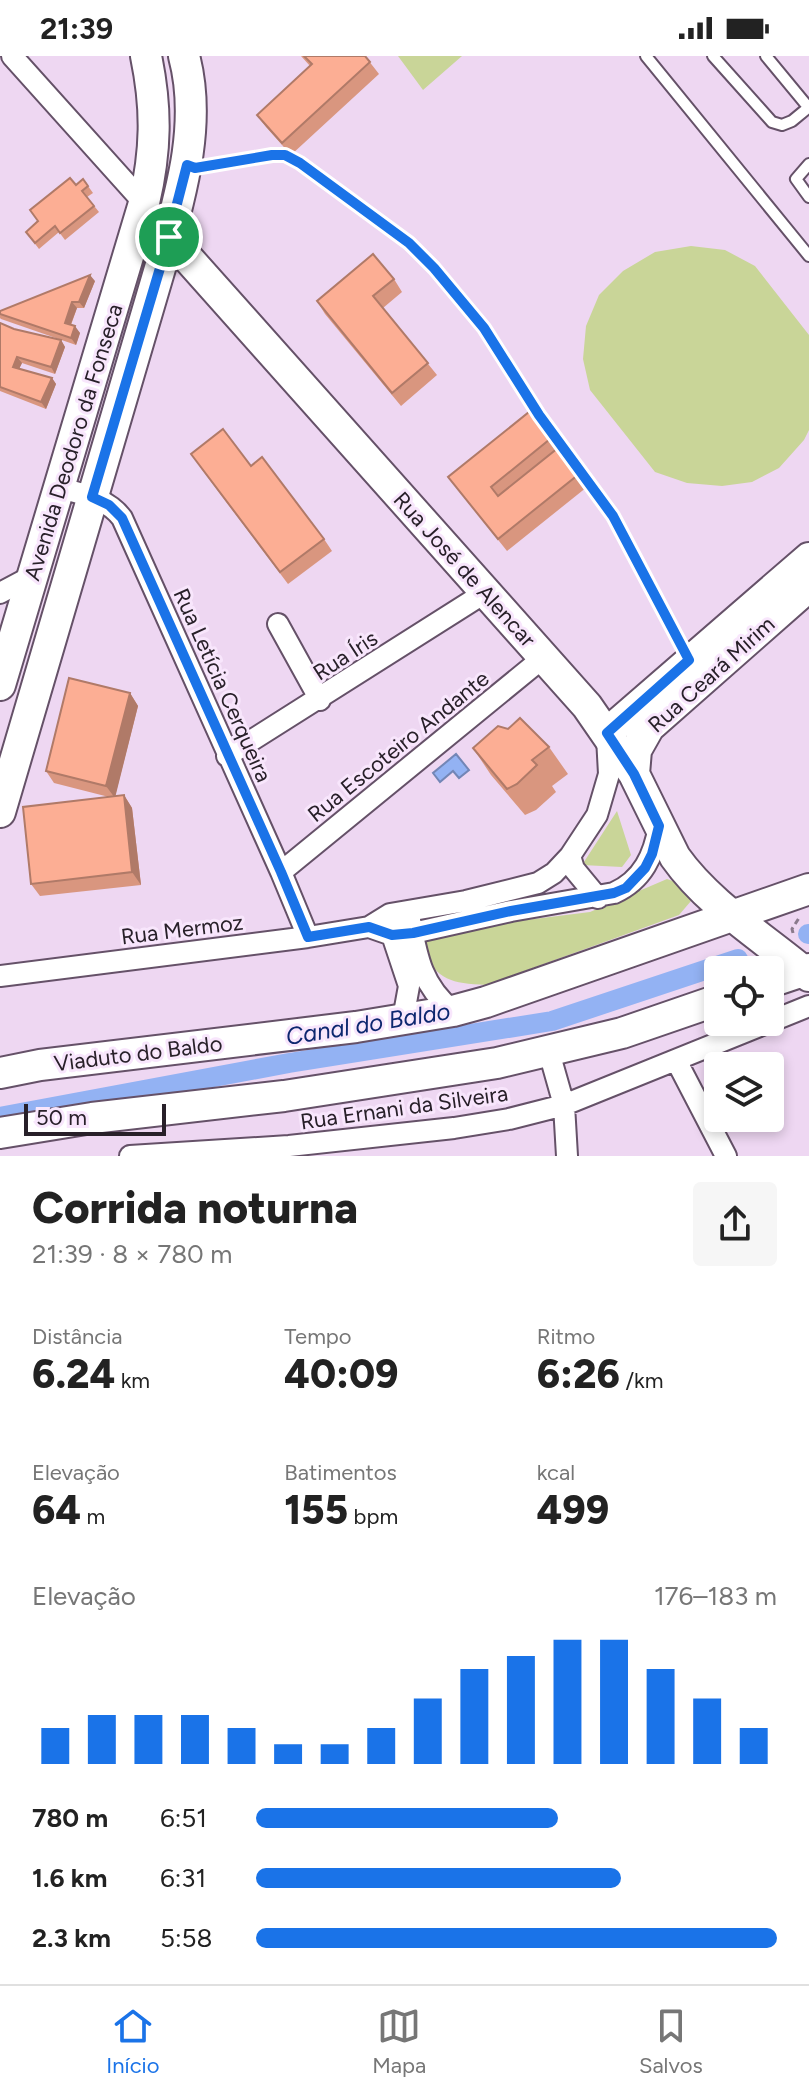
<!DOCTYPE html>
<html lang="pt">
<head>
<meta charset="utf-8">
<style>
	body { margin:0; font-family:Figtree,sans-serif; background:#f6f6f6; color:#222; height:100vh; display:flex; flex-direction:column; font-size:30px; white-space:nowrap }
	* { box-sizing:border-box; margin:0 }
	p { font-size:26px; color:#767676 }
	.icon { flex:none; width:44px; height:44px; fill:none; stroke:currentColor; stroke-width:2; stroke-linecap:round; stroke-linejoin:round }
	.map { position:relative; height:1100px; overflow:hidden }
	.details { display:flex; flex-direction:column; background:#fff; flex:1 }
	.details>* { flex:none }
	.buttons { position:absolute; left:704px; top:900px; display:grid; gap:16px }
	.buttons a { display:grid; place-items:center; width:80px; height:80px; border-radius:8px; background:#fff; box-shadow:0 4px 12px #0003; font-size:40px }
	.scale { position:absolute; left:24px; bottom:20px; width:142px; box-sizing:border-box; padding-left:8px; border:4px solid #282029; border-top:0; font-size:22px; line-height:28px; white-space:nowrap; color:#282029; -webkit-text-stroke:6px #f8e6fc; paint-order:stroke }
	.pin { position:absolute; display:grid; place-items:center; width:68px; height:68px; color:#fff; margin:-34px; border:4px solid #fff; border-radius:50%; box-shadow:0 2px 8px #0007 }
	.round { display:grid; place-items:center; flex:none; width:84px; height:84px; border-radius:8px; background:#f6f6f6 }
	.overview { display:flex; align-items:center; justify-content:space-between; height:136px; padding:0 32px }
	h1 { font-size:44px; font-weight:800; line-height:60px }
	.metrics { display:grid; grid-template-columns:repeat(3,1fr); gap:12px; height:136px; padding:8px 32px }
	.metrics div { display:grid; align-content:center }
	.metrics b { font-size:40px; font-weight:800 }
	.metrics small { font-size:22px; font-weight:400 }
	.metrics p { font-size:22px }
	.chart { height:224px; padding:16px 32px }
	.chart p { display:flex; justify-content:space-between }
	.chart svg { width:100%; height:144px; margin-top:8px; stroke:#1a73e8; stroke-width:6 }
	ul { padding:0 32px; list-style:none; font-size:26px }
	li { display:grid; grid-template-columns:128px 96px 1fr; align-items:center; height:60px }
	li i { height:20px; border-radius:10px; background:#1a73e8 }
	.status { display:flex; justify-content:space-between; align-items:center; height:56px; padding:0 40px; background:#fff; direction:ltr }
	.status svg { height:22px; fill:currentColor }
	.dock { display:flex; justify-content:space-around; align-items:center; height:112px; border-top:2px solid #e0e0e0; background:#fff; font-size:22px; color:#767676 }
	.dock a { display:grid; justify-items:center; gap:4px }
	.dock .selected { color:#1a73e8 }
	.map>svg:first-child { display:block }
</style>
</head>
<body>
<div class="status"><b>21:39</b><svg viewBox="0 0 49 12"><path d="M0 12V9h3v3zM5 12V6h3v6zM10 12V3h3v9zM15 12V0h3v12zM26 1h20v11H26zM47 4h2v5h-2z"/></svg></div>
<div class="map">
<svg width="809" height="1100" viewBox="0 0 809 1100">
	<rect width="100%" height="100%" fill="#eed7f2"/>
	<path fill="#c9d598" d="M398 0H462L423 34Z
		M691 190 725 194 755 210 809 279V374L804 384 779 412 752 426 722 430 687 427 655 416 590 334 583 303 586 270 599 239 623 215 655 196Z
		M617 755 631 799 622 811 582 809Z
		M667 823 684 829 691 845 679 859 486 929C451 927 438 925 422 893L429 876 590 856Z"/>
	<path fill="#93b2f3" stroke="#7386b6" stroke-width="2" d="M456 698 469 714 459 722 453 715 440 726 433 717Z"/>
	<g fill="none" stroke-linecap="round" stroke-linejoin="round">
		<path stroke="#93b2f3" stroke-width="20" d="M808 878H809
			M0 1061 289 1007 552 965 738 903"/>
		<g stroke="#655168" stroke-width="14">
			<path id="lane" d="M646 0 809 200
				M713 0 772 66 782 69 792 65 809 51
				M766 0 809 52
				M809 108 796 123 809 141
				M189 110 195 112 272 99H285L300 107 409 187 434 212 484 272 539 359 613 460 688 602"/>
		</g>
		<g stroke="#655168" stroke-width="24">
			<path id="street" d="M12 0 144 147
				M60 432C82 438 107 442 122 462L281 816 308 881
				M0 537 32 520
				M278 568 320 644
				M227 700 486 536
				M570 800 574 813 598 842
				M281 816 544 601
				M410 864C417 901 422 930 453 955
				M391 866 392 879 409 930 403 963
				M369 871 392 879 413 877 511 855 614 837C643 824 654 799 659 770
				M0 920 308 881 369 871 390 858 466 845 538 827 554 817 570 800 597 759 609 718 607 681
				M549 996 564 1049 567 1100
				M676 1004 726 1100
				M130 1100 289 1090 454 1072 509 1063 564 1049 809 950"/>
		</g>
		<g stroke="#655168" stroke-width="34">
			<path id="secondary" d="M169 181 587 650 634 718 675 801C709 849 764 882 809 920
				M0 629 144 147C156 95 157 53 146 0
				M607 677 809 502
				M634 718 636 694 649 671 809 530
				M0 756 163 202C181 137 202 67 184 0
				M770 926 809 913
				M0 1017 40 1009 356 971 453 955 486 946 809 833
				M0 1077 92 1062 284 1040 497 1007 622 977 718 944"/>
		</g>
		<path stroke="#8a7a8c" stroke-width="3" stroke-dasharray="6 4" stroke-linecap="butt" d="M793 877 792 873 799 862"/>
		<use href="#lane" stroke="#fff" stroke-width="10"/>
		<use href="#street" stroke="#fff" stroke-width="20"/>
		<use href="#secondary" stroke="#fff" stroke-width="30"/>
	</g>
	<path fill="#d9967f" d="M301 0H365L379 18 291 99 266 71 257 59 310 10Z
		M83 123 93 137 87 141 99 156 65 184 59 176 39 193 26 176Z
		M394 223 402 236 383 252 437 319 401 350 325 258 317 245Z
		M95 225 84 252H77L71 269 80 277 76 289 1 263 0 262V255Z
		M0 267 14 273 61 284 65 291 55 318 22 307 19 313 52 322 56 328 46 353 0 335Z
		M550 383 587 431 507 495 448 421Z
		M251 410 324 483 332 495 288 528 200 411Z
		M130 637 138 650 115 740 124 739 132 752 141 829 40 840 31 828 109 741 54 727 46 715Z
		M549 691 568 718 552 730 556 736 536 754 525 759 491 719 473 692Z"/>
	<path fill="#b07a68" d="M90 219 95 225 84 252 79 246Z
		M72 246 77 252 69 273 65 267Z
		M75 270 80 277 76 289 71 282Z
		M61 284 65 291 55 318 51 311Z
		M17 301 22 307 17 317 13 311Z
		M52 322 56 328 46 353 41 346Z
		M130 637 138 650 115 742 106 730Z
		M124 739 132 752 141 829 132 816Z"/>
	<path fill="#fcae94" stroke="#b07a68" stroke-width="2" d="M304 0H365L370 6 282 87 257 59 312 8Z
		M70 122 76 129 83 123 88 130 82 135 94 150 60 177 55 170 35 187 26 176 38 165 30 154Z
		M373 198 394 223 373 240 428 307 392 337 317 245Z
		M90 219 79 246H72L65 267 75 270 71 282 0 258V255Z
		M0 267 14 273 61 284 51 311 17 301 13 311 52 322 41 346 0 331Z
		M529 356 550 383 491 431 498 440 558 392 579 418 498 483 448 421Z
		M223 373 251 410 262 401 324 483 280 516 191 398Z
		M69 622 130 637 106 730 46 715Z
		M520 662 549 691 532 704 537 709 517 728 507 733 473 692 498 670 508 673Z
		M124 739 132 816 31 828 23 751Z"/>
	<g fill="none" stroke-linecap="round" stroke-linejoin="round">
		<g stroke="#fff" stroke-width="16">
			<path id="route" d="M272 99H285L300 107 409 187 434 212 484 272 539 359 613 460 689 604 607 677 634 718 659 770 652 798 645 812 626 832 614 837 511 855 413 877 392 879 369 871 308 881 281 816 122 462 109 449 92 441 163 202 187 109 195 112Z"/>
		</g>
		<use href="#route" stroke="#1a73e8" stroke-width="10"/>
	</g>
	<g text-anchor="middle" stroke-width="6" stroke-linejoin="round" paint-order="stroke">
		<g font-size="22" fill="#282029" stroke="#f8e6fc">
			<text transform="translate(73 386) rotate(-73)" y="8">Avenida Deodoro da Fonseca</text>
			<text transform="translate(465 513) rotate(48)" y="8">Rua José de Alencar</text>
			<text transform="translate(345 599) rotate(-33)" y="8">Rua Íris</text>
			<text transform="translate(711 618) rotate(-42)" y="8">Rua Ceará Mirim</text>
			<text transform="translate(223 629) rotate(66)" y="8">Rua Letícia Cerqueira</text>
			<text transform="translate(398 690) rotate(-39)" y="8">Rua Escoteiro Andante</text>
			<text transform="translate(182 873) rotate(-7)" y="8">Rua Mermoz</text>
			<text transform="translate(138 997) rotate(-7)" y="8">Viaduto do Baldo</text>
			<text transform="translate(404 1051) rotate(-8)" y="8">Rua Ernani da Silveira</text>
		</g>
		<g font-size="24" font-style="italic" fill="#0d276f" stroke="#f8e6fc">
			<text transform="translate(368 968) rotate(-9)" y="8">Canal do Baldo</text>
		</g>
	</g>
</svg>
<div class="buttons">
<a><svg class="icon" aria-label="locate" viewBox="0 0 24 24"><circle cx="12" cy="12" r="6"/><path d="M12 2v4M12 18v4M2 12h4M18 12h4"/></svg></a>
<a><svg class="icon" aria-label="layers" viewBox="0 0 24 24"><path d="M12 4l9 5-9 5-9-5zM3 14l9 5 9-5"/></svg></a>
</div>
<div class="scale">50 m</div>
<div class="pin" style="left:169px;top:181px;background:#1e9e55"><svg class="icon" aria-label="arrive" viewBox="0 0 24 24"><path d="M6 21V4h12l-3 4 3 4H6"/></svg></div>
</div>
<section class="details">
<div class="overview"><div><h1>Corrida noturna</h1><p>21:39 · 8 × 780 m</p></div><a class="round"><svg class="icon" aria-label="share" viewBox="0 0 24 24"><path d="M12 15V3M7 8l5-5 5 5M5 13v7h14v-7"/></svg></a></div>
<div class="metrics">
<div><p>Distância</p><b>6.24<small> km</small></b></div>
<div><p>Tempo</p><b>40:09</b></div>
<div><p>Ritmo</p><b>6:26<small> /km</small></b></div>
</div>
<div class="metrics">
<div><p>Elevação</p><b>64<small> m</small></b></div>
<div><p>Batimentos</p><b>155<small> bpm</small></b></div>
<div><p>kcal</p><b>499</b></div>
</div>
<div class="chart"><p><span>Elevação</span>176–183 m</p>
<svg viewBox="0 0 160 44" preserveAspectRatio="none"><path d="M5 44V33M15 44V29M25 44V29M35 44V29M45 44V33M55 44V38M65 44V38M75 44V33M85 44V24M95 44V15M105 44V11M115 44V6M125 44V6M135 44V15M145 44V24M155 44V33"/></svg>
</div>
<ul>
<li><b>780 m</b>6:51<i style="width:58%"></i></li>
<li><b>1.6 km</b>6:31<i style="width:70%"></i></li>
<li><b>2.3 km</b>5:58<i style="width:100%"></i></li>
</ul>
</section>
<nav class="dock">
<a class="selected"><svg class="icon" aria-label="home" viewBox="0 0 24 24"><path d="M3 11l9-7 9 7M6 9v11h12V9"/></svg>Início</a>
<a><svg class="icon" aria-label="map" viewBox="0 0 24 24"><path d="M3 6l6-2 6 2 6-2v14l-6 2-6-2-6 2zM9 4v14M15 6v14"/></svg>Mapa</a>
<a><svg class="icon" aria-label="saved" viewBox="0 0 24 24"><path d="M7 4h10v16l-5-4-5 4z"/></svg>Salvos</a>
</nav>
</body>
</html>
